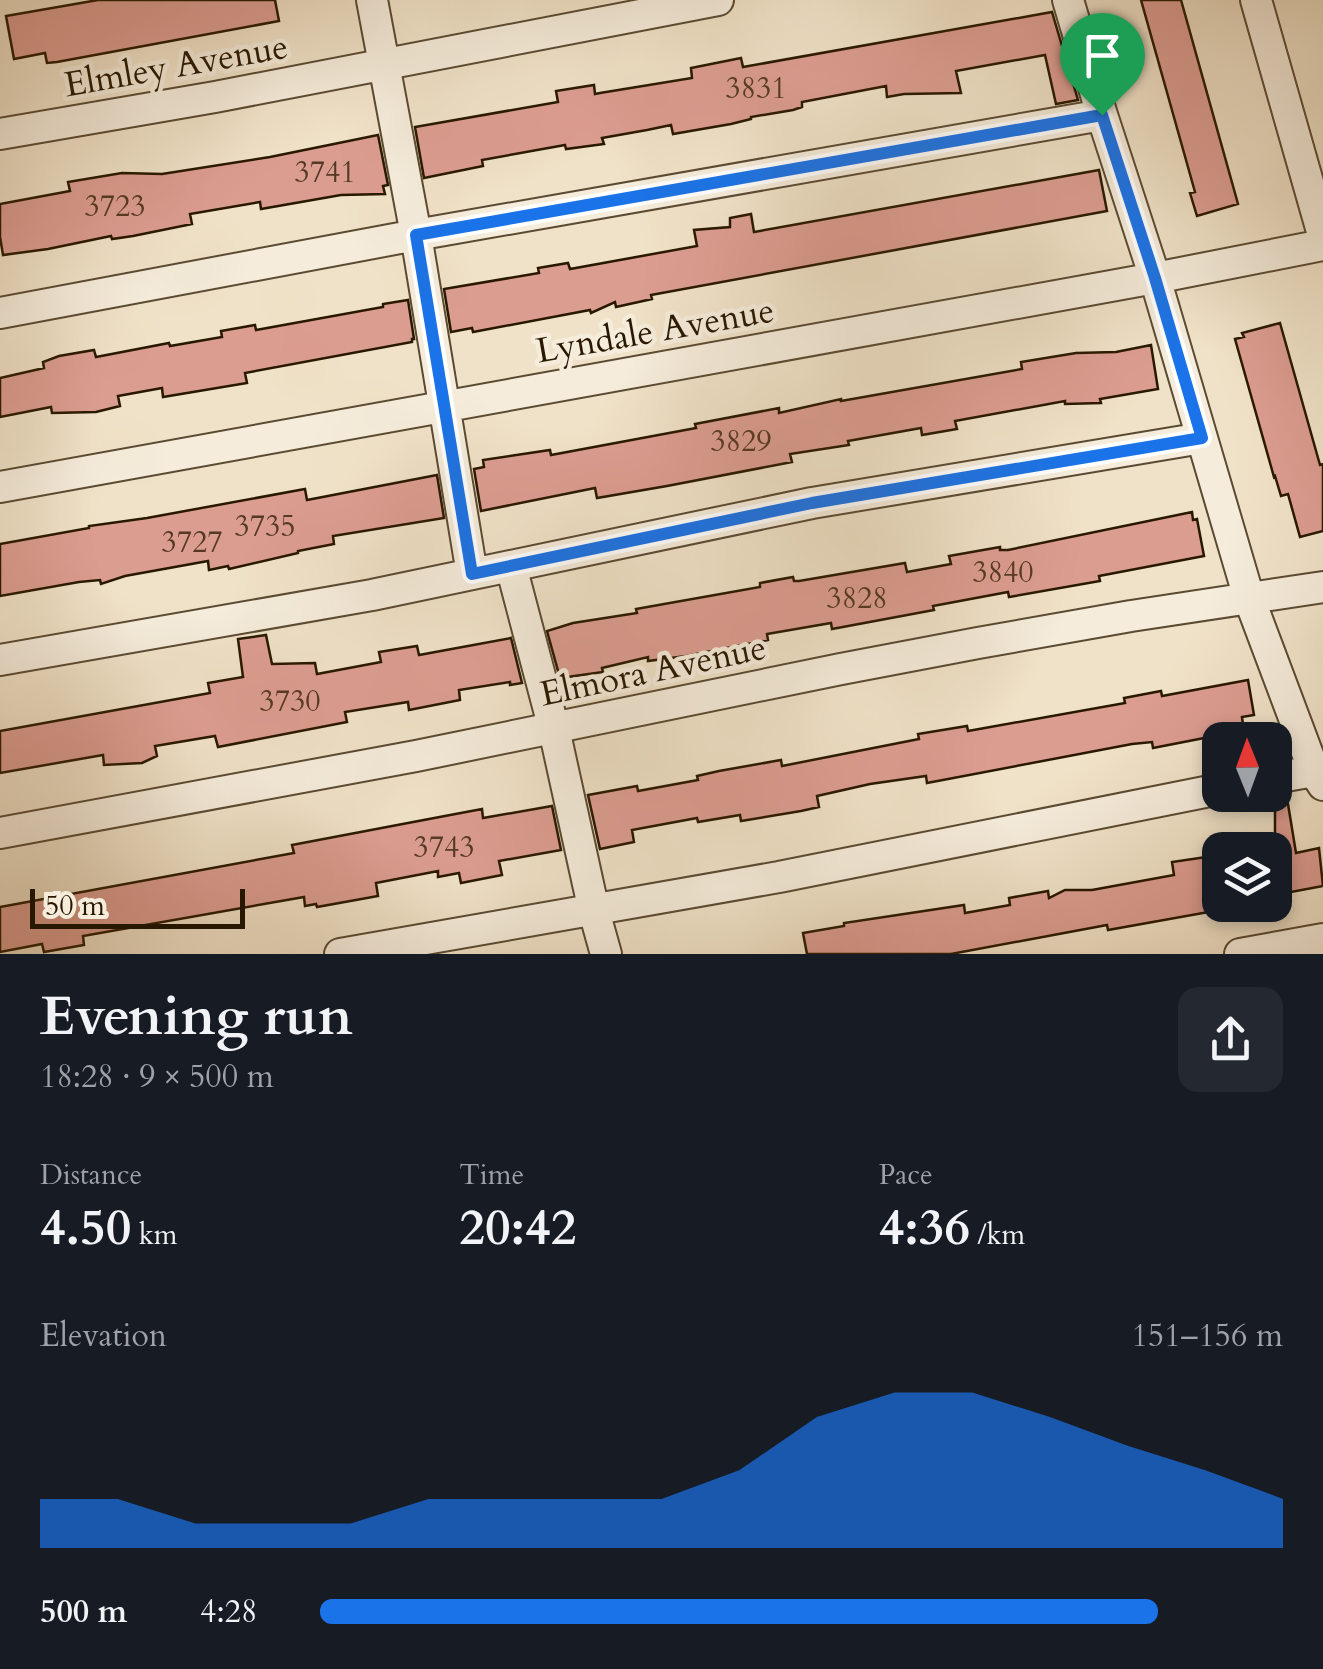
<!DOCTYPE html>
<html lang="en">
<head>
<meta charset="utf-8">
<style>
	body { margin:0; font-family:Cardo,serif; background:#242831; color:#f1f3f6; height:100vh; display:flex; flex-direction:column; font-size:38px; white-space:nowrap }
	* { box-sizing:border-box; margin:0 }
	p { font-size:32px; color:#9ea1a6 }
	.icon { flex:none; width:55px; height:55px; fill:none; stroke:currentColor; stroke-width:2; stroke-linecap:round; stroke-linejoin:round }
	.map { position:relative; height:954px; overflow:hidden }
	.drawer { display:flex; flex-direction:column; background:#171b24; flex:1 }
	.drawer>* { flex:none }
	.needle { width:65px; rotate:359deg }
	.fabs { position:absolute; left:1202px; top:722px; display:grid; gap:20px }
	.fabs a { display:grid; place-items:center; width:90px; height:90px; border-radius:20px; background:#171b24; box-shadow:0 5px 15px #0003; font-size:50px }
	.scale { position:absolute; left:30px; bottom:25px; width:215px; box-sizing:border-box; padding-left:10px; border:5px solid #291800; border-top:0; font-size:28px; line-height:35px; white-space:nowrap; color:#291800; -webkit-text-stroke:8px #f5ecdb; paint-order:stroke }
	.pin { position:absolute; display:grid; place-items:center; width:85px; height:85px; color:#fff; margin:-102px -42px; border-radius:50% 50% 50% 0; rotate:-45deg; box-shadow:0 0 10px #0007 }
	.pin .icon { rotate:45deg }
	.round { display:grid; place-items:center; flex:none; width:105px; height:105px; border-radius:20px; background:#242831 }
	.overview { display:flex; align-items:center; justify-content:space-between; height:170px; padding:0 40px }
	h1 { font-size:55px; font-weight:700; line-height:75px }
	.figures { display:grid; grid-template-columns:repeat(3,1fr); gap:15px; height:170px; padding:10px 40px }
	.figures div { display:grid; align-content:center }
	.figures b { font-size:50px; font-weight:700 }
	.figures small { font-size:28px; font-weight:400 }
	.figures p { font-size:28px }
	.chart { height:280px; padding:20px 40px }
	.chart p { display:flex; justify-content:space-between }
	.chart svg { width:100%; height:180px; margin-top:10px; fill:#1a73e8; opacity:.7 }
	ul { padding:0 40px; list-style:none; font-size:32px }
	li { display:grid; grid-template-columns:160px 120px 1fr; align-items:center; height:75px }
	li i { height:25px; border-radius:12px; background:#1a73e8 }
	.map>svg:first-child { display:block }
</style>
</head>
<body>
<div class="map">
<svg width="1323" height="954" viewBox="0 0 1323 954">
	<rect width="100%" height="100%" fill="#f0e2c8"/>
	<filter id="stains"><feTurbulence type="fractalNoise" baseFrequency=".002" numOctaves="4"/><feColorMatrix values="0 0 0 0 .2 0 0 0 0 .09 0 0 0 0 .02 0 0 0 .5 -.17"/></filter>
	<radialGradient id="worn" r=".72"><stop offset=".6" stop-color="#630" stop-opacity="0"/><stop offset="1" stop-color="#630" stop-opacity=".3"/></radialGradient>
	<path fill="#dc9d91" stroke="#291800" stroke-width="2.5" d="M98 0H275L279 21 57 62 47 63 45 53 14 59 6 16Z
		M1141 0H1181L1238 204 1197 216 1190 193 1195 192Z
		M1052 12 1078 100 1056 104 1045 55 956 71 961 93 904 94 887 97 886 86 802 102V107L793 110 751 117V119L731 124 673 134 671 125 647 130 602 138 604 144 566 149 565 145 482 160 483 166 424 178 415 127 558 102 556 91 594 85 595 94 600 93 692 78 691 68 741 58 743 67Z
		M378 135 388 185 383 186 385 194 341 195 261 209 260 202 190 214 192 224 133 236 112 239 111 236 48 249 3 255 0 237V204L70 191 68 182 122 173 162 174 270 157Z
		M1099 170 1107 211 651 295 652 299 616 307 615 302 591 313 590 310 473 332 472 328 451 332 444 289 539 273 538 268 568 263 570 269 697 246 694 230 730 227V218L751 214 754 232Z
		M408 300 414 339H412V342L245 373 247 383 163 397 162 388 118 396 120 406 96 412 52 413 51 407 0 417V378L44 368 43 362 59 356 94 350 96 357 169 343 170 346 222 337 221 331 255 325 256 330 383 307V304Z
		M1280 323 1320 465 1323 464V531L1300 537 1288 494 1281 496 1275 476 1274 477 1235 339 1244 337 1242 333Z
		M1151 345 1158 389 1100 399 1101 403 1065 404V401L955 421 957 429 922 435 921 428 848 441 849 445 790 454 792 462 667 486 597 498 595 488 481 511 474 469 484 467 483 460 550 450 551 455 696 428 695 424 779 408V413L841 399V401L1022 369 1021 362 1076 353 1116 352Z
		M437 475 444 518 333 536 334 544 298 551V553L229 569 228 566 209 570 208 561 125 576 101 584 100 580 79 582 0 596V544L89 528V526L147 518 305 489 307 500Z
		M1192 512 1193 520 1197 519 1204 556 1099 576 1100 581 1009 597 1008 592 933 606 934 610 832 629 831 623 767 634 768 640 686 656 648 661V657L602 668 603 672 560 678 547 631 573 623 637 613 636 609 760 587V583L793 577 794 581H799L905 563 907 572 951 564 949 556 1000 547V550H1008Z
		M266 635 272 664 315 663 317 674 381 662 379 652 417 646 419 655 511 638 522 683 510 685V682L459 690 460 700 409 710 408 702 345 712 347 722 218 747 215 736 155 746 157 756 142 763 104 765 103 755 0 773V731L210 693 208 683 243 677 238 639Z
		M1248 680 1254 715 1242 717 1243 725 1234 726 1235 732 1153 748 1152 742 1132 744 927 783 926 776 870 784 817 796 819 807 801 811 741 821 740 815 698 822 697 818 632 830 634 842 600 849 588 795 637 786 638 791 698 780 697 776 719 771 781 760 782 766 919 739 918 734 967 726 968 731 1125 703 1124 698 1161 691 1162 696Z
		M1288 804 1296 853 1319 848 1323 886 1275 895V805Z
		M552 806 561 850 499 861 502 875 461 883 459 873 438 877V871L376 883 378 896 317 907 316 904 305 906 304 897 83 936 84 945 44 952 42 944 0 952V907L294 853 292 845 429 819 482 809 483 818Z
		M1220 855V910L1108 930 1107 925 951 954H807L803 933 844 926V923L964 905 965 913 1010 905 1009 898 1048 891 1049 898 1065 890H1092L1174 875 1172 862Z"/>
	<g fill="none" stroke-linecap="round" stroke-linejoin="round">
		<g stroke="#5b4a32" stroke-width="34">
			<path id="minor" d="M372 0 416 235 472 574
				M1068 0 1102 115 1155 278 1249 598 1314 771 1323 785
				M1256 0 1323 235
				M0 134 215 97 718 0
				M0 313 416 235 1102 115
				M0 487 1155 278 1323 245
				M511 566 554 729 594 911 606 954
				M0 660 372 595 812 503 1202 438
				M1275 778 1314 771
				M0 833 416 756 841 669 978 643 1131 616 1323 587
				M340 954 779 877 1220 789
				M1240 954 1323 939"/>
		</g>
		<use href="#minor" stroke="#f5ecdb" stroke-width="30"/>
	</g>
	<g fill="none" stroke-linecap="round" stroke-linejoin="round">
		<g stroke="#fff" stroke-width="20">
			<path id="route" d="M1102 115 1155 278 1202 438 812 503 472 574 416 235Z"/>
		</g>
		<use href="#route" stroke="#1a73e8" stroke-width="12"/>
	</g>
	<g text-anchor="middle" stroke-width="9" stroke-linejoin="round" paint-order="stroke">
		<g font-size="30" fill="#563924">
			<text x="756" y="98">3831</text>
			<text x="325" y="182">3741</text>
			<text x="115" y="216">3723</text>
			<text x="741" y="451">3829</text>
			<text x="265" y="536">3735</text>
			<text x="192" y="552">3727</text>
			<text x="1003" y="582">3840</text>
			<text x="857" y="608">3828</text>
			<text x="290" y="711">3730</text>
			<text x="444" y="857">3743</text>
		</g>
		<g font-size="35" fill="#291800" stroke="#f5ecdb">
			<text transform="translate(176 65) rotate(-10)" y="12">Elmley Avenue</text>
			<text transform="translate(655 330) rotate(-10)" y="12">Lyndale Avenue</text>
			<text transform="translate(653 670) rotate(-12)" y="12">Elmora Avenue</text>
		</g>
	</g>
	<rect width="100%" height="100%" filter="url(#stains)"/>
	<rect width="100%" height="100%" fill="url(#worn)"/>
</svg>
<div class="fabs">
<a><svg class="needle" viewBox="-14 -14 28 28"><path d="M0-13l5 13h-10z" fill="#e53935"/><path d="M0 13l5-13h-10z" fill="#9ea1a6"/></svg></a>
<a><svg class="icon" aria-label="layers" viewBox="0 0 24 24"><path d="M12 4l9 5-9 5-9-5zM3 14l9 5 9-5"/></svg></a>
</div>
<div class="scale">50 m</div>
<div class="pin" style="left:1102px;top:115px;background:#1e9e55"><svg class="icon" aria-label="arrive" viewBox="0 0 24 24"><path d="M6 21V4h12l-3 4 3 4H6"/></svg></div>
</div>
<section class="drawer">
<div class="overview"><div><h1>Evening run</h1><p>18:28 · 9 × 500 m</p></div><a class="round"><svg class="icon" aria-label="share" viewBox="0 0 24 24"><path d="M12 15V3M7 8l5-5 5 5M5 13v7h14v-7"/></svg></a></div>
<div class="figures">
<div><p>Distance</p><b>4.50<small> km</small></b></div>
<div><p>Time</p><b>20:42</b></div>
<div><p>Pace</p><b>4:36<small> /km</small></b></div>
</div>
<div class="chart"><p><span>Elevation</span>151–156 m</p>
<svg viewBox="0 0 160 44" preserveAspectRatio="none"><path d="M0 44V32L10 32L20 38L30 38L40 38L50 32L60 32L70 32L80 32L90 25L100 12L110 6L120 6L130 12L140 19L150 25L160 32V44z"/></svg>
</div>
<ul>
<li><b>500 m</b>4:28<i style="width:87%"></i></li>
</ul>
</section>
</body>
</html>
